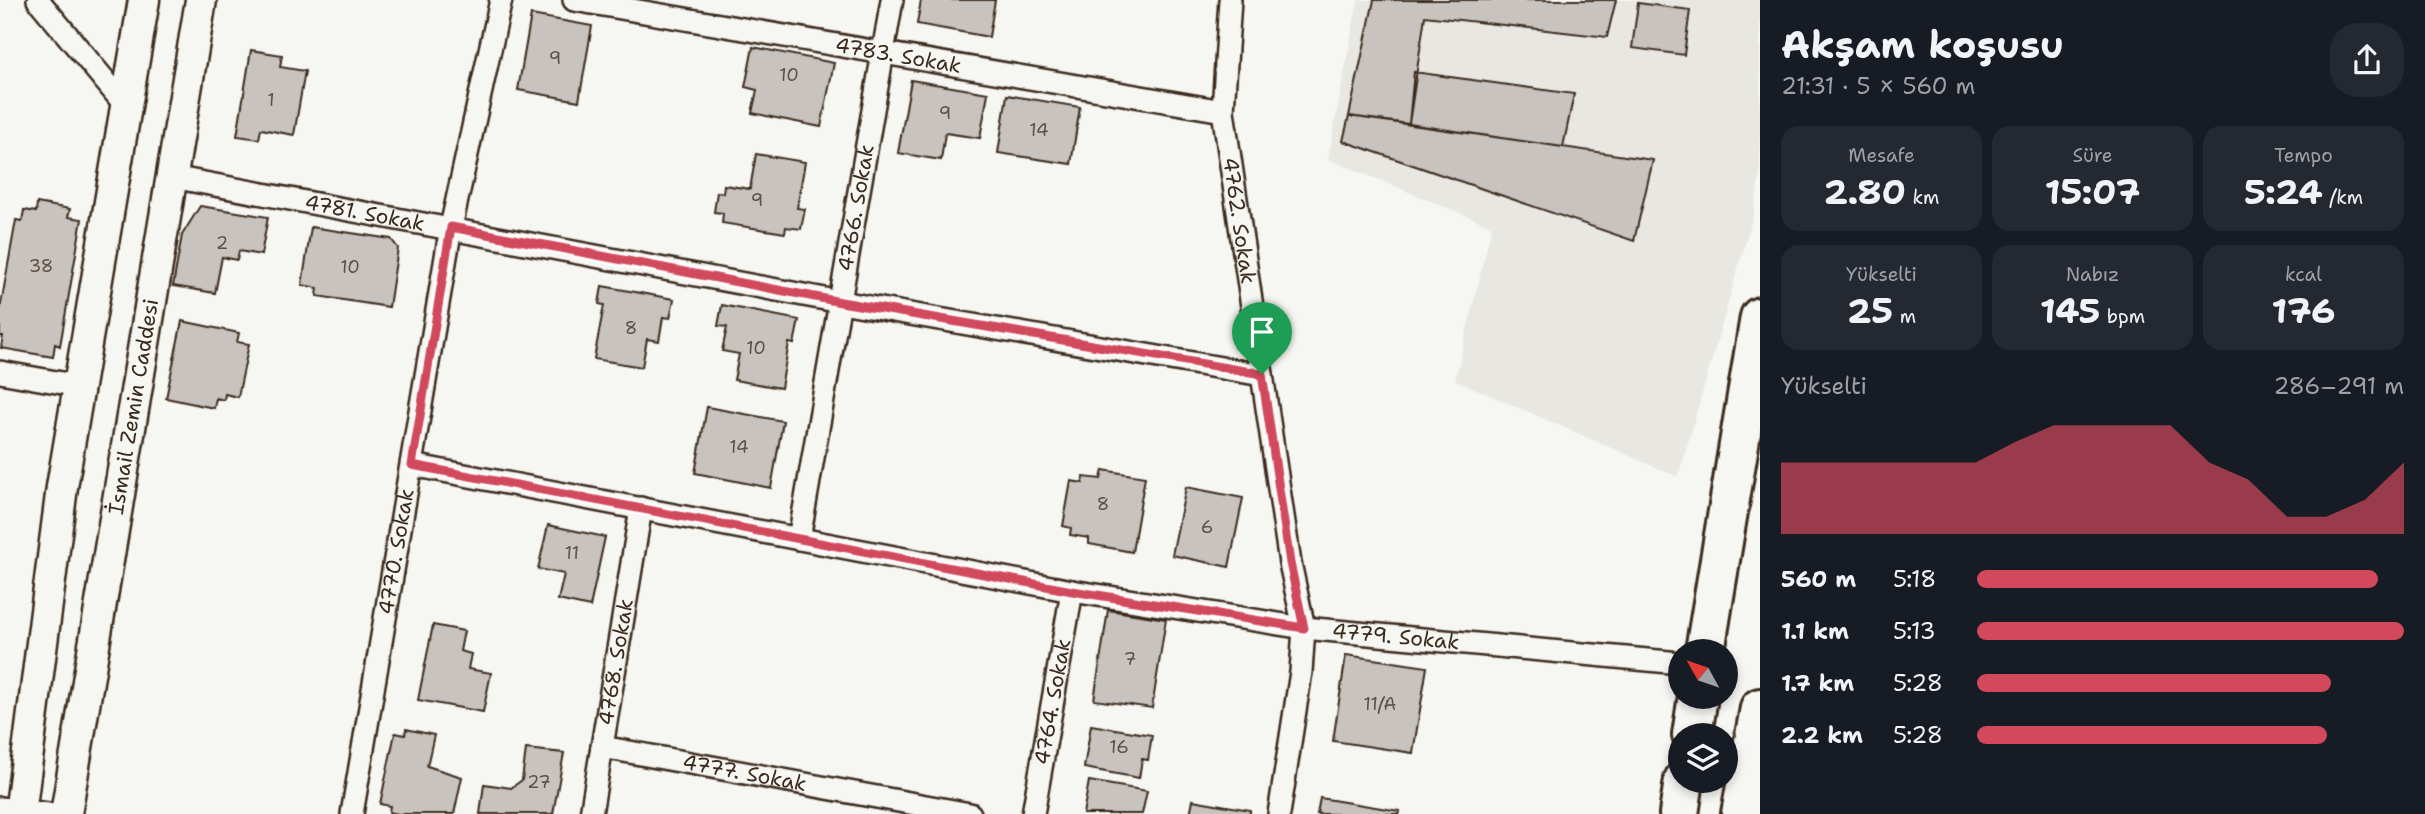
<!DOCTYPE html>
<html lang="tr">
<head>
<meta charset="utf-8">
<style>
	body { margin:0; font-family:"Shantell Sans",sans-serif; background:#242831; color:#f1f3f6; height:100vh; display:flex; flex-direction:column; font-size:26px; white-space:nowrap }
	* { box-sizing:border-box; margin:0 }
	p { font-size:23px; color:#9ea1a6 }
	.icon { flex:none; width:38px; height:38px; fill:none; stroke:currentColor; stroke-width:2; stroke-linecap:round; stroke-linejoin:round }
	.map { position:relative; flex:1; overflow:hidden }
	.drawer { display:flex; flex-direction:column; background:#171b24; width:665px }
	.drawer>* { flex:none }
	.needle { width:46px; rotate:310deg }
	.buttons { position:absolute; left:1668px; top:639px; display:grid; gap:14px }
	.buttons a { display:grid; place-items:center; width:70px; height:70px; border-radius:50%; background:#171b24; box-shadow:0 4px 10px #0003; font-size:35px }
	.pin { position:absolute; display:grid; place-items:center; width:60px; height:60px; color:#fff; margin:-72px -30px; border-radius:50% 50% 50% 0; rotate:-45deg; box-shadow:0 0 7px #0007 }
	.pin .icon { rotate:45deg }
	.round { display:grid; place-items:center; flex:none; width:74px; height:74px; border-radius:28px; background:#242831 }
	.overview { display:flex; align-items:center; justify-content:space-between; height:119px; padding:0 21px }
	h1 { font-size:38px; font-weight:700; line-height:52px }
	.stats { display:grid; grid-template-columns:repeat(3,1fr); gap:10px; height:119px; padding:7px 21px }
	.stats div { display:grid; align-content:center; border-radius:18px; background:#242831; text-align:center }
	.stats b { font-size:35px; font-weight:700 }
	.stats small { font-size:19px; font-weight:400 }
	.stats p { font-size:19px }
	.chart { height:196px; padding:14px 21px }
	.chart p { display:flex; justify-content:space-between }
	.chart svg { width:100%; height:126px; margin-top:7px; fill:#d1495b; opacity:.7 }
	ul { padding:0 21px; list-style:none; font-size:23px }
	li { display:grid; grid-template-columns:112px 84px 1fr; align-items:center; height:52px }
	li i { height:18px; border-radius:9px; background:#d1495b }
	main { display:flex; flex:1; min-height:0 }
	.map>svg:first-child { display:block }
</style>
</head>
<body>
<main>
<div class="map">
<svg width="1760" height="814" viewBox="0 0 1760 814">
	<rect width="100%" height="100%" fill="#f6f6f2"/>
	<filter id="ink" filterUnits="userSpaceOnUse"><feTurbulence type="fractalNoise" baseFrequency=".0143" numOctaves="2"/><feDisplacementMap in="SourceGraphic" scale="14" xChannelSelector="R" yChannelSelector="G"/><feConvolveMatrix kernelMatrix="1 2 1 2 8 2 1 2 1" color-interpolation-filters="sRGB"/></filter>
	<g filter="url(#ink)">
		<path fill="#e8e7e2" d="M1358 0H1760V174L1753 216 1678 477 1455 380 1492 226 1328 159Z"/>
		<path fill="#c8c3be" stroke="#3b2a1e" stroke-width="2" d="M921 0H995L989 37 917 24Z
			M1374 0H1616L1607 37 1425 16 1409 124 1349 116Z
			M1638 3 1690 10 1684 55 1632 48Z
			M531 15 592 26 579 101 518 90Z
			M753 47 834 63 821 127 752 113 757 90 745 87Z
			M251 50 282 55 280 67 305 71 294 135 261 129 259 139 237 136Z
			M1414 72 1574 94 1563 147 1409 124Z
			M911 80 988 93 980 138 945 133 941 160 898 153Z
			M1007 95 1080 107 1071 164 998 153Z
			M1349 116 1653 160 1634 241 1343 141Z
			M756 154 805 162 797 208 805 209 801 229 786 227 785 233 722 223 723 213 714 212 717 192 723 193 724 185 750 189Z
			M37 203 70 209 68 217 82 219 60 346 55 344 53 357 1 348 3 336H0V310L16 220 22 221 24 210 36 212Z
			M200 206 268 217 261 255 239 251 237 260 222 257 215 293 173 286 182 235Z
			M311 227 391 239 398 248 389 307 317 296 318 288 302 285Z
			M602 286 674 299 670 318 663 317 659 341 647 339 642 367 594 359 604 305 599 304Z
			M722 305 799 320 794 344 789 343 781 388 734 380 739 354 722 351 727 327 718 326Z
			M182 321 239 333 237 342 249 344 238 397 225 394 224 400 216 398 214 408 166 398Z
			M707 407 783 421 771 488 695 473Z
			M1103 470 1145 477 1132 552 1089 544V538L1070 535 1071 528 1063 526 1071 481 1083 483 1084 477 1101 479Z
			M1186 487 1243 498 1229 567 1172 555Z
			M548 525 605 537 590 607 558 600 564 574 538 569Z
			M1108 610 1166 619 1152 708 1094 700Z
			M433 625 464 631 460 651 471 654 468 669 491 673 483 712 418 700Z
			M1346 655 1427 667 1413 753 1333 741Z
			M1091 725 1152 735 1148 760 1142 759 1139 778 1084 768Z
			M406 729 434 735 427 766 462 777 454 814H398L389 812 390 806 380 804 395 733 405 735Z
			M526 749 564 753 553 814H480L484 784 511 788 522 780Z
			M1089 781 1147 791 1142 814H1083Z
			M1320 798 1400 811 1399 814H1317Z
			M1193 800 1250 810V814H1190Z"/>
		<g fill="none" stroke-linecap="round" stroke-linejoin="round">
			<g stroke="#3b2a1e" stroke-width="26">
				<g id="street">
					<path d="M38 0 126 106"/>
					<path id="s1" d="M574 0 1223 111"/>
					<path id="s2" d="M1230 0 1223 111 1290 563 1304 628 1301 672 1279 814"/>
					<path id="s3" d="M172 177 841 302 1262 375"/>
					<path d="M0 372 79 386"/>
					<path id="s4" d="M412 465 1072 591 1304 628 1680 663"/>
					<path id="s5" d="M799 539 892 0"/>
					<path id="s6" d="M602 747 970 814"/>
					<path d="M0 808 48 814"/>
					<path id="s7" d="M352 814 451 227 501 0"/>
					<path id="s8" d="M591 814 641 508"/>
					<path id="s9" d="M1033 814 1072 591"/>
				</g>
			</g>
			<g stroke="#3b2a1e" stroke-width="35">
				<g id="secondary">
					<path d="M20 814 62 487 144 0"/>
					<path id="s10" d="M66 814 201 0"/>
				</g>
			</g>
			<g stroke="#3b2a1e" stroke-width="44">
				<path id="highway" d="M1705 651 1760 317
					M1692 735 1698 696
					M1679 814 1684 780
					M1741 814 1760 708"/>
			</g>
			<use href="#street" stroke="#f6f6f2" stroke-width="21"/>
			<use href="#secondary" stroke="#f6f6f2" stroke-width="30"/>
			<use href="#highway" stroke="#f6f6f2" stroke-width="38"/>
		</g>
	</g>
	<g fill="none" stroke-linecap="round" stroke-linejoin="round" filter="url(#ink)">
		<g stroke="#fff" stroke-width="14">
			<path id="route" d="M451 227 841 302 1262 374 1290 563 1304 628 1072 591 412 465Z"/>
		</g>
		<use href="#route" stroke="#d1495b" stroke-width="9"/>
	</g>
	<g text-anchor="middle" stroke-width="7" stroke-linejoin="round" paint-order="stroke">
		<g font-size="18" fill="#5e5046">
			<text x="555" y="64">9</text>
			<text x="789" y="81">10</text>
			<text x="271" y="106">1</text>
			<text x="945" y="119">9</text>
			<text x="1039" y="136">14</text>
			<text x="757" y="206">9</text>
			<text x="222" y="249">2</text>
			<text x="41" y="272">38</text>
			<text x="350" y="273">10</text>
			<text x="631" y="334">8</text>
			<text x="756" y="354">10</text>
			<text x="739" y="453">14</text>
			<text x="1103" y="510">8</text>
			<text x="1207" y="533">6</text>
			<text x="572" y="559">11</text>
			<text x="1130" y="665">7</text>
			<text x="1380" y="710">11/A</text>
			<text x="1119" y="753">16</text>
			<text x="539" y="788">27</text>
		</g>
		<g font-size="21" fill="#3b2a1e" stroke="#f6f6f2">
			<text dy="7" stroke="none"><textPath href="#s1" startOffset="329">4783. Sokak</textPath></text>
			<text dy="7" stroke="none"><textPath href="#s5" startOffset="336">4766. Sokak</textPath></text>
			<text dy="7" stroke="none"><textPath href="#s3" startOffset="196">4781. Sokak</textPath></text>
			<text dy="7" stroke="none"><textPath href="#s2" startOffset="222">4762. Sokak</textPath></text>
			<text dy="7" stroke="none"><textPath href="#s10" startOffset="413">İsmail Zemin Caddesi</textPath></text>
			<text dy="7" stroke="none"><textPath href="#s7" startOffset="266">4770. Sokak</textPath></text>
			<text dy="7" stroke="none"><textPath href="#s4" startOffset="999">4779. Sokak</textPath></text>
			<text dy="7" stroke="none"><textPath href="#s8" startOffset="154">4768. Sokak</textPath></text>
			<text dy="7" stroke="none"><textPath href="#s9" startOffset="114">4764. Sokak</textPath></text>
			<text dy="7" stroke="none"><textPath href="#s6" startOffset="145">4777. Sokak</textPath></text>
		</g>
	</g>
</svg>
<div class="buttons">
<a><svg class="needle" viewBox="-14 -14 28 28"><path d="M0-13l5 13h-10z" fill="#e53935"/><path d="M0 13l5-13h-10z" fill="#9ea1a6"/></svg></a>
<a><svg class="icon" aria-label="layers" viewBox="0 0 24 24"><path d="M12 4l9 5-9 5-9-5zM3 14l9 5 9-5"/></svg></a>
</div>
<div class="pin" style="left:1262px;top:374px;background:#1e9e55"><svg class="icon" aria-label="arrive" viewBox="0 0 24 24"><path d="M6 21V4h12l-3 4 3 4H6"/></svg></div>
</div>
<section class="drawer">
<div class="overview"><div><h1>Akşam koşusu</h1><p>21:31 · 5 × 560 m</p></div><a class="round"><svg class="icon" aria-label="share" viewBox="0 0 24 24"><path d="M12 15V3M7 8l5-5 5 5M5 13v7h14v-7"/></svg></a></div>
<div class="stats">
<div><p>Mesafe</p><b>2.80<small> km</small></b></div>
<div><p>Süre</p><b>15:07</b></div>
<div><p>Tempo</p><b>5:24<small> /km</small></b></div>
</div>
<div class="stats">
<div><p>Yükselti</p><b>25<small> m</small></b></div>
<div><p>Nabız</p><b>145<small> bpm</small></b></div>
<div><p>kcal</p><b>176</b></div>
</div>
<div class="chart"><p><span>Yükselti</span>286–291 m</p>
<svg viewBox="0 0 160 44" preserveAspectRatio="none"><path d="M0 44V19L10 19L20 19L30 19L40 19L50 19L60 12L70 6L80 6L90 6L100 6L110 19L120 25L130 38L140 38L150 32L160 19V44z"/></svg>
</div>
<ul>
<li><b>560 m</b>5:18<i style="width:94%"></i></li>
<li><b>1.1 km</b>5:13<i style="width:100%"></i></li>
<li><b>1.7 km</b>5:28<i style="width:83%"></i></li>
<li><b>2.2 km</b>5:28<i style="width:82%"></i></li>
</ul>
</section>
</main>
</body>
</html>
